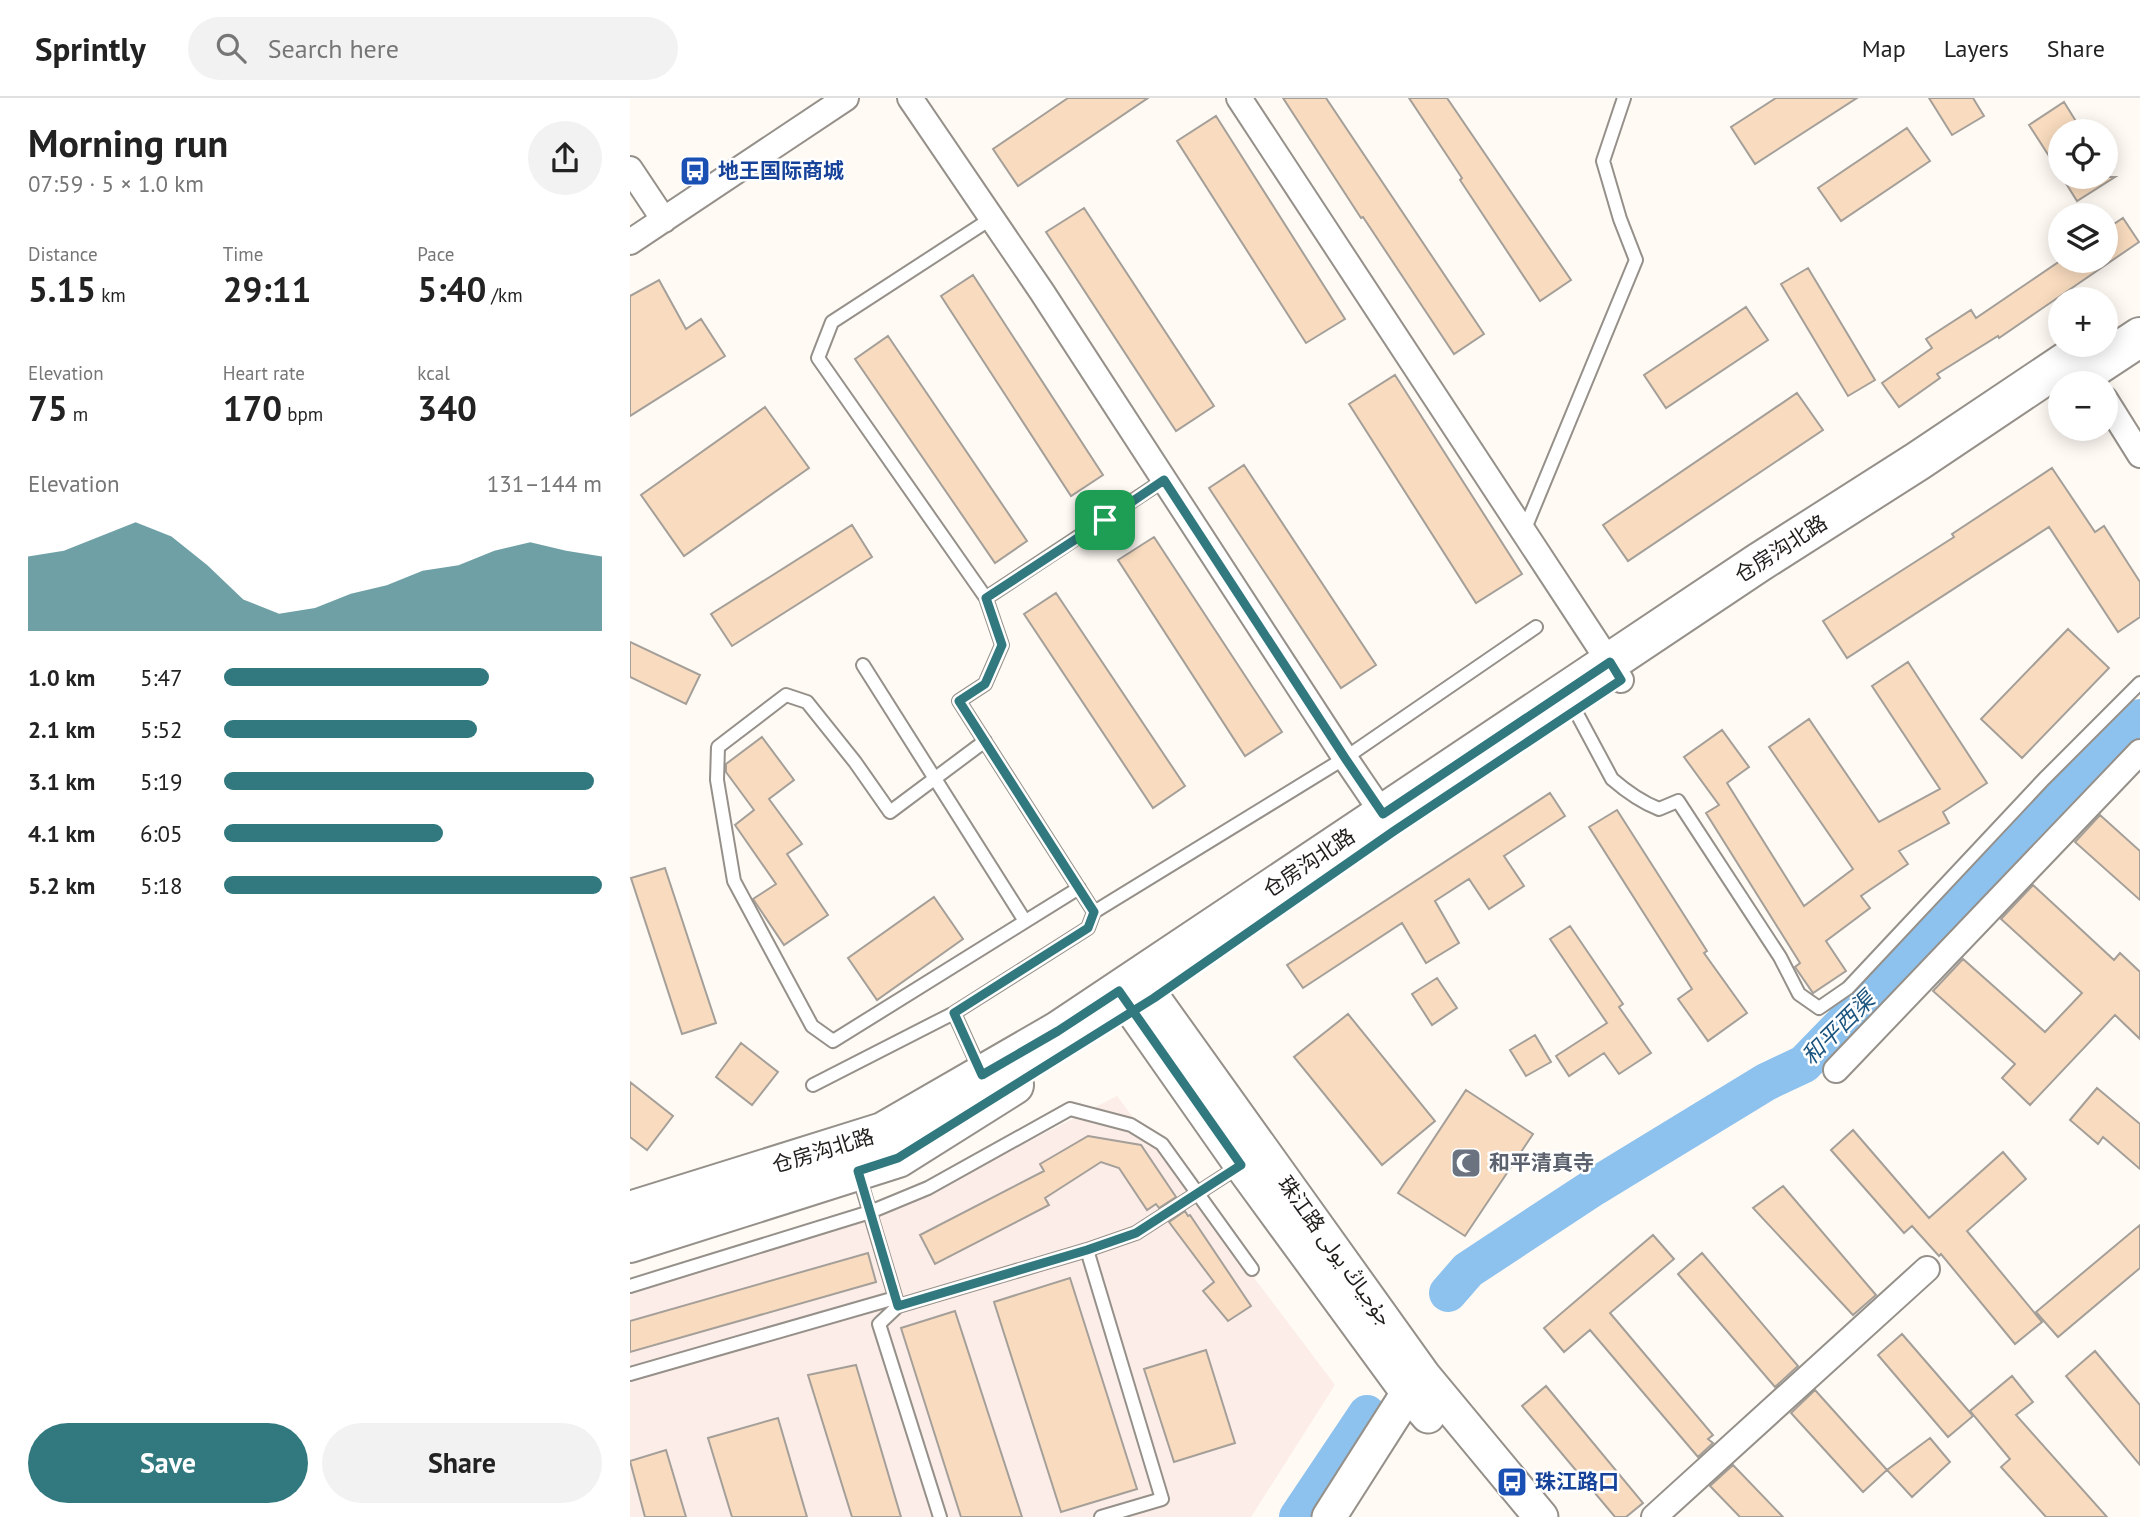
<!DOCTYPE html>
<html lang="en">
<head>
<meta charset="utf-8">
<style>
	body { margin:0; font-family:"PT Sans","Noto Sans Arabic","Noto Sans SC",sans-serif; background:#f2f2f2; color:#222; height:100vh; display:flex; flex-direction:column; font-size:26px; white-space:nowrap }
	* { box-sizing:border-box; margin:0 }
	p { font-size:23px; color:#767676 }
	.icon { flex:none; width:38px; height:38px; fill:none; stroke:currentColor; stroke-width:2; stroke-linecap:round; stroke-linejoin:round }
	.map { position:relative; flex:1; overflow:hidden }
	.drawer { display:flex; flex-direction:column; background:#fff; width:630px }
	.drawer>* { flex:none }
	.buttons { position:absolute; left:1418px; top:21px; display:grid; gap:14px }
	.buttons a { display:grid; place-items:center; width:70px; height:70px; border-radius:50%; background:#fff; box-shadow:0 4px 18px #0003; font-size:35px }
	.pin { position:absolute; display:grid; place-items:center; width:60px; height:60px; color:#fff; margin:-30px; border-radius:14px; box-shadow:0 4px 10px #0006 }
	.round { display:grid; place-items:center; flex:none; width:74px; height:74px; border-radius:37px; background:#f2f2f2 }
	.headline { display:flex; align-items:center; justify-content:space-between; height:119px; padding:0 28px }
	h1 { font-size:38px; font-weight:700; line-height:52px }
	.stats { display:grid; grid-template-columns:repeat(3,1fr); gap:10px; height:119px; padding:7px 28px }
	.stats div { display:grid; align-content:center }
	.stats b { font-size:35px; font-weight:700 }
	.stats small { font-size:19px; font-weight:400 }
	.stats p { font-size:19px }
	.chart { height:196px; padding:14px 28px }
	.chart p { display:flex; justify-content:space-between }
	.chart svg { width:100%; height:126px; margin-top:7px; fill:#31797f; opacity:.7 }
	.cta { display:flex; gap:14px; margin-top:auto; padding:14px 28px }
	.cta a { flex:1; height:80px; border-radius:42px; background:#31797f; color:#fff; font-size:28px; font-weight:700; line-height:80px; text-align:center }
	.cta a+a { background:#f2f2f2; color:#222 }
	ul { padding:0 28px; list-style:none; font-size:23px }
	li { display:grid; grid-template-columns:112px 84px 1fr; align-items:center; height:52px }
	li i { height:18px; border-radius:9px; background:#31797f }
	header { display:flex; align-items:center; gap:42px; box-sizing:border-box; height:98px; padding:0 35px; background:#fff; border-bottom:2px solid #e0e0e0 }
	header strong { font-size:33px }
	nav { display:flex; gap:38px; margin-inline-start:auto; font-size:24px }
	.search { width:490px; height:63px; background:#f2f2f2; display:flex; align-items:center; gap:18px; box-sizing:border-box; padding:0 24px; border-radius:38px; color:#767676; font-size:26px }
	main { display:flex; flex:1; min-height:0 }
	.map>svg:first-child { display:block }
</style>
</head>
<body>
<header>
<strong>Sprintly</strong>
<div class="search"><svg class="icon" aria-label="search" viewBox="0 0 24 24"><circle cx="10" cy="10" r="6"/><path d="M15 15l6 6"/></svg>Search here</div>
<nav><a>Map</a><a>Layers</a><a>Share</a></nav>
</header>
<main>
<section class="drawer">
<div class="headline"><div><h1>Morning run</h1><p>07:59 · 5 × 1.0 km</p></div><a class="round"><svg class="icon" aria-label="share" viewBox="0 0 24 24"><path d="M12 15V3M7 8l5-5 5 5M5 13v7h14v-7"/></svg></a></div>
<div class="stats">
<div><p>Distance</p><b>5.15<small> km</small></b></div>
<div><p>Time</p><b>29:11</b></div>
<div><p>Pace</p><b>5:40<small> /km</small></b></div>
</div>
<div class="stats">
<div><p>Elevation</p><b>75<small> m</small></b></div>
<div><p>Heart rate</p><b>170<small> bpm</small></b></div>
<div><p>kcal</p><b>340</b></div>
</div>
<div class="chart"><p><span>Elevation</span>131–144 m</p>
<svg viewBox="0 0 160 44" preserveAspectRatio="none"><path d="M0 44V18L10 16L20 11L30 6L40 11L50 21L60 33L70 38L80 36L90 31L100 28L110 23L120 21L130 16L140 13L150 16L160 18V44z"/></svg>
</div>
<ul>
<li><b>1.0 km</b>5:47<i style="width:70%"></i></li>
<li><b>2.1 km</b>5:52<i style="width:67%"></i></li>
<li><b>3.1 km</b>5:19<i style="width:98%"></i></li>
<li><b>4.1 km</b>6:05<i style="width:58%"></i></li>
<li><b>5.2 km</b>5:18<i style="width:100%"></i></li>
</ul>
<div class="cta"><a>Save</a><a>Share</a></div>
</section>
<div class="map">
<svg width="1510" height="1419" viewBox="0 0 1510 1419">
	<rect width="100%" height="100%" fill="#fffaf4"/>
	<path fill="#fdede9" d="M487 998 705 1287 621 1419H0V1184L273 1108Z"/>
	<g fill="none" stroke-linecap="round" stroke-linejoin="round">
		<path stroke="#8ec2ee" stroke-width="38" d="M818 1195 838 1172 964 1089 1136 984 1174 966 1510 620
			M668 1419 737 1316"/>
	</g>
	<path fill="#f9dcbf" stroke="#a59f99" stroke-width="2" d="M438 0H518L388 88 363 51Z
		M653 0H696L854 236 824 256 733 119 731 120Z
		M779 0H817L941 182 910 203 830 82 832 80Z
		M1146 0H1227L1125 66 1101 29Z
		M1299 0H1343L1354 18 1322 37Z
		M1434 4 1452 33H1430V75L1399 27Z
		M586 18 715 221 676 245 547 43Z
		M1277 30 1300 63 1211 123 1188 90Z
		M1432 79H1485L1447 103Z
		M454 110 584 308 546 333 416 134Z
		M1493 120 1509 144 1369 240 1368 238 1307 276 1310 280 1269 309 1252 285 1302 250 1296 241 1341 212 1346 220 1430 163H1475V132Z
		M1178 170 1245 282 1218 298 1151 186Z
		M343 177 473 377 441 398 311 198Z
		M29 182 56 231 71 221 95 258 0 318V198Z
		M1116 209 1138 242 1036 310 1014 277Z
		M258 238 397 443 365 465 225 261Z
		M765 277 892 476 846 505 719 306Z
		M1167 295 1193 332 998 463 973 427Z
		M135 309 179 370 54 458 11 397Z
		M614 367 746 567 711 590 579 390Z
		M1422 370 1465 434 1474 428 1510 484V519L1488 534 1419 429 1217 560 1193 523 1324 439 1322 436Z
		M222 427 242 459 102 548 81 516Z
		M524 439 652 634 615 658 488 462Z
		M426 495 555 688 523 710 394 516Z
		M1438 531 1479 570 1392 660 1351 621Z
		M0 544 70 577 56 606 0 579Z
		M1278 564 1357 685 1313 714 1319 725 1269 753 1278 766 1231 798 1240 810 1196 843 1216 873 1183 895 1165 869 1170 865 1076 715 1089 707 1054 659 1092 632 1119 669 1097 685 1174 808 1223 771 1139 649 1179 621 1249 724 1310 691 1242 588Z
		M132 639 164 682 139 701 172 746 157 756 198 817 154 847 123 801 146 786 105 727 124 712 96 674V666Z
		M920 695 935 718 874 758 894 788 859 811 839 781 805 803 829 845 796 865 772 825 673 890 657 867Z
		M987 712 1077 853 1074 855 1117 915 1078 943 1048 901 1062 891 959 729Z
		M1470 717 1510 753V802L1445 744Z
		M35 770 86 925 52 936 1 780Z
		M1403 787 1484 862 1490 855 1510 874V941L1485 917 1400 1007 1372 980 1385 966 1303 893 1333 861 1415 934 1452 895 1371 821Z
		M304 799 333 841 247 902 218 860Z
		M940 828 993 906 989 909 1021 955 989 976 974 955 939 978 926 958 977 925 920 841Z
		M807 880 827 910 802 927 782 896Z
		M718 916 805 1023 752 1067 664 959Z
		M905 937 921 964 896 978 880 952Z
		M111 945 148 974 122 1007 86 979Z
		M0 984 43 1018 17 1052 0 1039Z
		M1467 990 1510 1026V1071L1473 1039 1468 1046 1440 1022Z
		M836 992 903 1036 835 1138 768 1095Z
		M1223 1032 1299 1120 1373 1054 1396 1081 1337 1133 1412 1224 1385 1246 1311 1156 1309 1158 1282 1128 1274 1135 1201 1052Z
		M458 1038 511 1047 546 1099 529 1110 526 1106 517 1112 489 1070 471 1064 415 1100 419 1107 305 1166 290 1137 414 1073 410 1066Z
		M1153 1088 1246 1197 1223 1217 1123 1110Z
		M555 1113 558 1118 560 1117 621 1208 598 1223 573 1193 584 1184 539 1124Z
		M1510 1127V1170L1428 1239 1406 1214Z
		M1023 1137 1044 1161 980 1215 1083 1337 1078 1341 1083 1345 1068 1359 960 1232 934 1254 914 1230Z
		M238 1155 246 1184 0 1254V1223Z
		M1072 1155 1168 1268 1145 1289 1048 1176Z
		M440 1180 507 1391 431 1414 364 1204Z
		M325 1213 392 1419H331L271 1230Z
		M1272 1236 1343 1318 1318 1339 1248 1257Z
		M576 1252 605 1345 544 1364 514 1271Z
		M1465 1253 1510 1307V1367L1436 1278Z
		M226 1267 271 1419H222L178 1277Z
		M1382 1278 1403 1304 1386 1317 1477 1419H1416L1371 1369 1380 1361 1340 1313Z
		M916 1288 1013 1405 996 1419H985L892 1308Z
		M1185 1292 1257 1372 1233 1394 1161 1315Z
		M148 1320 177 1419H102L78 1340Z
		M1300 1340 1320 1364 1282 1399 1257 1372Z
		M36 1352 56 1419H15L0 1363Z
		M1103 1367 1153 1419H1110L1080 1388Z"/>
	<g fill="none" stroke-linecap="round" stroke-linejoin="round">
		<g stroke="#959089" stroke-width="16">
			<path id="lane" d="M362 120 202 224 188 260 356 500 534 382
				M894 433 1006 162 990 121 973 63 994 0
				M233 567 395 823
				M945 612 982 681C997 694 1011 704 1029 711L1048 703 1150 859 1169 896 1189 910 1218 890 1414 681 1510 585
				M355 643 260 714 225 664 177 604 156 597 88 649 87 682 104 783 182 928 203 943 449 790
				M464 814 715 660 906 529
				M324 915 350 972
				M183 987 324 915 458 830 464 814 329 603 355 586 372 547 356 500
				M229 1078 268 1208 457 1152 506 1135 611 1067
				M457 1152 532 1401 471 1419
				M0 1188 240 1114 298 1090 440 1011 501 1027 532 1046 622 1171
				M268 1208 249 1226 310 1419
				M0 1276 265 1200"/>
		</g>
		<g stroke="#959089" stroke-width="28">
			<path id="street" d="M280 0 412 194 715 660 753 716
				M609 0 991 582
				M0 71 34 122
				M0 144 216 0
				M1475 301 1510 357
				M1206 972 1510 654
				M1024 1419 1297 1171"/>
		</g>
		<g stroke="#959089" stroke-width="37">
			<path id="secondary" d="M509 880 794 1278 911 1419
				M489 893 611 1067 778 1295 798 1318
				M699 1419 778 1295 793 1279"/>
		</g>
		<g stroke="#959089" stroke-width="42">
			<path id="primary" d="M1442 284 1510 239
				M0 1113 253 1034 428 933 1128 465 1288 363 1461 247
				M0 1145 268 1060 384 987"/>
		</g>
		<use href="#lane" stroke="#fff" stroke-width="12"/>
		<use href="#street" stroke="#fff" stroke-width="24"/>
		<use href="#secondary" stroke="#fff" stroke-width="33"/>
		<use href="#primary" stroke="#fff" stroke-width="38"/>
	</g>
	<g fill="none" stroke-linecap="round" stroke-linejoin="round">
		<g stroke="#fff" stroke-width="14">
			<path id="route" d="M475 422 356 500 372 547 355 586 329 603 464 814 458 830 324 915 352 977 428 933 489 893 503 913 611 1067 506 1135 457 1152 268 1208 228 1073 268 1060 524 900 764 733 991 582 980 564 753 716 715 660 534 382 475 422"/>
		</g>
		<use href="#route" stroke="#31797f" stroke-width="9"/>
	</g>
	<defs>
		<g id="bus-square" transform="scale(1.575)"><rect x="-9" y="-9" width="18" height="18" rx="4" fill="#1a4fb4" stroke="#fff"/><path d="M-5-6H5V4H4V6H2V4H-2V6H-4V4H-5ZM-3.5-4V0h7V-4ZM-3.5 1.2v1.5H-2V1.2ZM2 1.2v1.5H3.5V1.2Z" fill="#fff"/></g>
		<g id="mosque-square" transform="scale(1.575)"><rect x="-9" y="-9" width="18" height="18" rx="4" fill="#6b7280" stroke="#fff"/><path d="M3.5-4.9A6 6 0 1 0 3.5 4.9A5 5 0 1 1 3.5-4.9Z" fill="#fff"/></g>
	</defs>
	<g fill-rule="evenodd">
		<use href="#bus-square" x="65" y="73"/>
		<use href="#mosque-square" x="836" y="1065"/>
		<use href="#bus-square" x="882" y="1384"/>
	</g>
	<g text-anchor="middle" stroke-width="5" stroke-linejoin="round" paint-order="stroke">
		<g font-size="21" font-weight="bold" fill="#164399" stroke="#fff" text-anchor="start">
			<text x="88" y="80">地王国际商城</text>
			<text x="905" y="1391">珠江路口</text>
		</g>
		<g font-size="21" fill="#201e1b" stroke="#fff">
			<text transform="translate(1151 451) rotate(-33)" y="7">仓房沟北路</text>
			<text transform="translate(679 765) rotate(-34)" y="7">仓房沟北路</text>
			<text transform="translate(193 1053) rotate(-17)" y="7">仓房沟北路</text>
			<text transform="translate(705 1153) rotate(54)" y="7">珠江路 جۇجياڭ يولى</text>
		</g>
		<g font-size="21" font-weight="bold" fill="#5b616d" stroke="#fff" text-anchor="start">
			<text x="859" y="1072">和平清真寺</text>
		</g>
		<g font-size="23" font-style="italic" fill="#1c557f" stroke="#fff">
			<text transform="translate(1208 930) rotate(-45)" y="8">和平西渠</text>
		</g>
	</g>
</svg>
<div class="buttons">
<a><svg class="icon" aria-label="locate" viewBox="0 0 24 24"><circle cx="12" cy="12" r="6"/><path d="M12 2v4M12 18v4M2 12h4M18 12h4"/></svg></a>
<a><svg class="icon" aria-label="layers" viewBox="0 0 24 24"><path d="M12 4l9 5-9 5-9-5zM3 14l9 5 9-5"/></svg></a>
<a>+</a>
<a>−</a>
</div>
<div class="pin" style="left:475px;top:422px;background:#1e9e55"><svg class="icon" aria-label="arrive" viewBox="0 0 24 24"><path d="M6 21V4h12l-3 4 3 4H6"/></svg></div>
</div>
</main>
</body>
</html>
